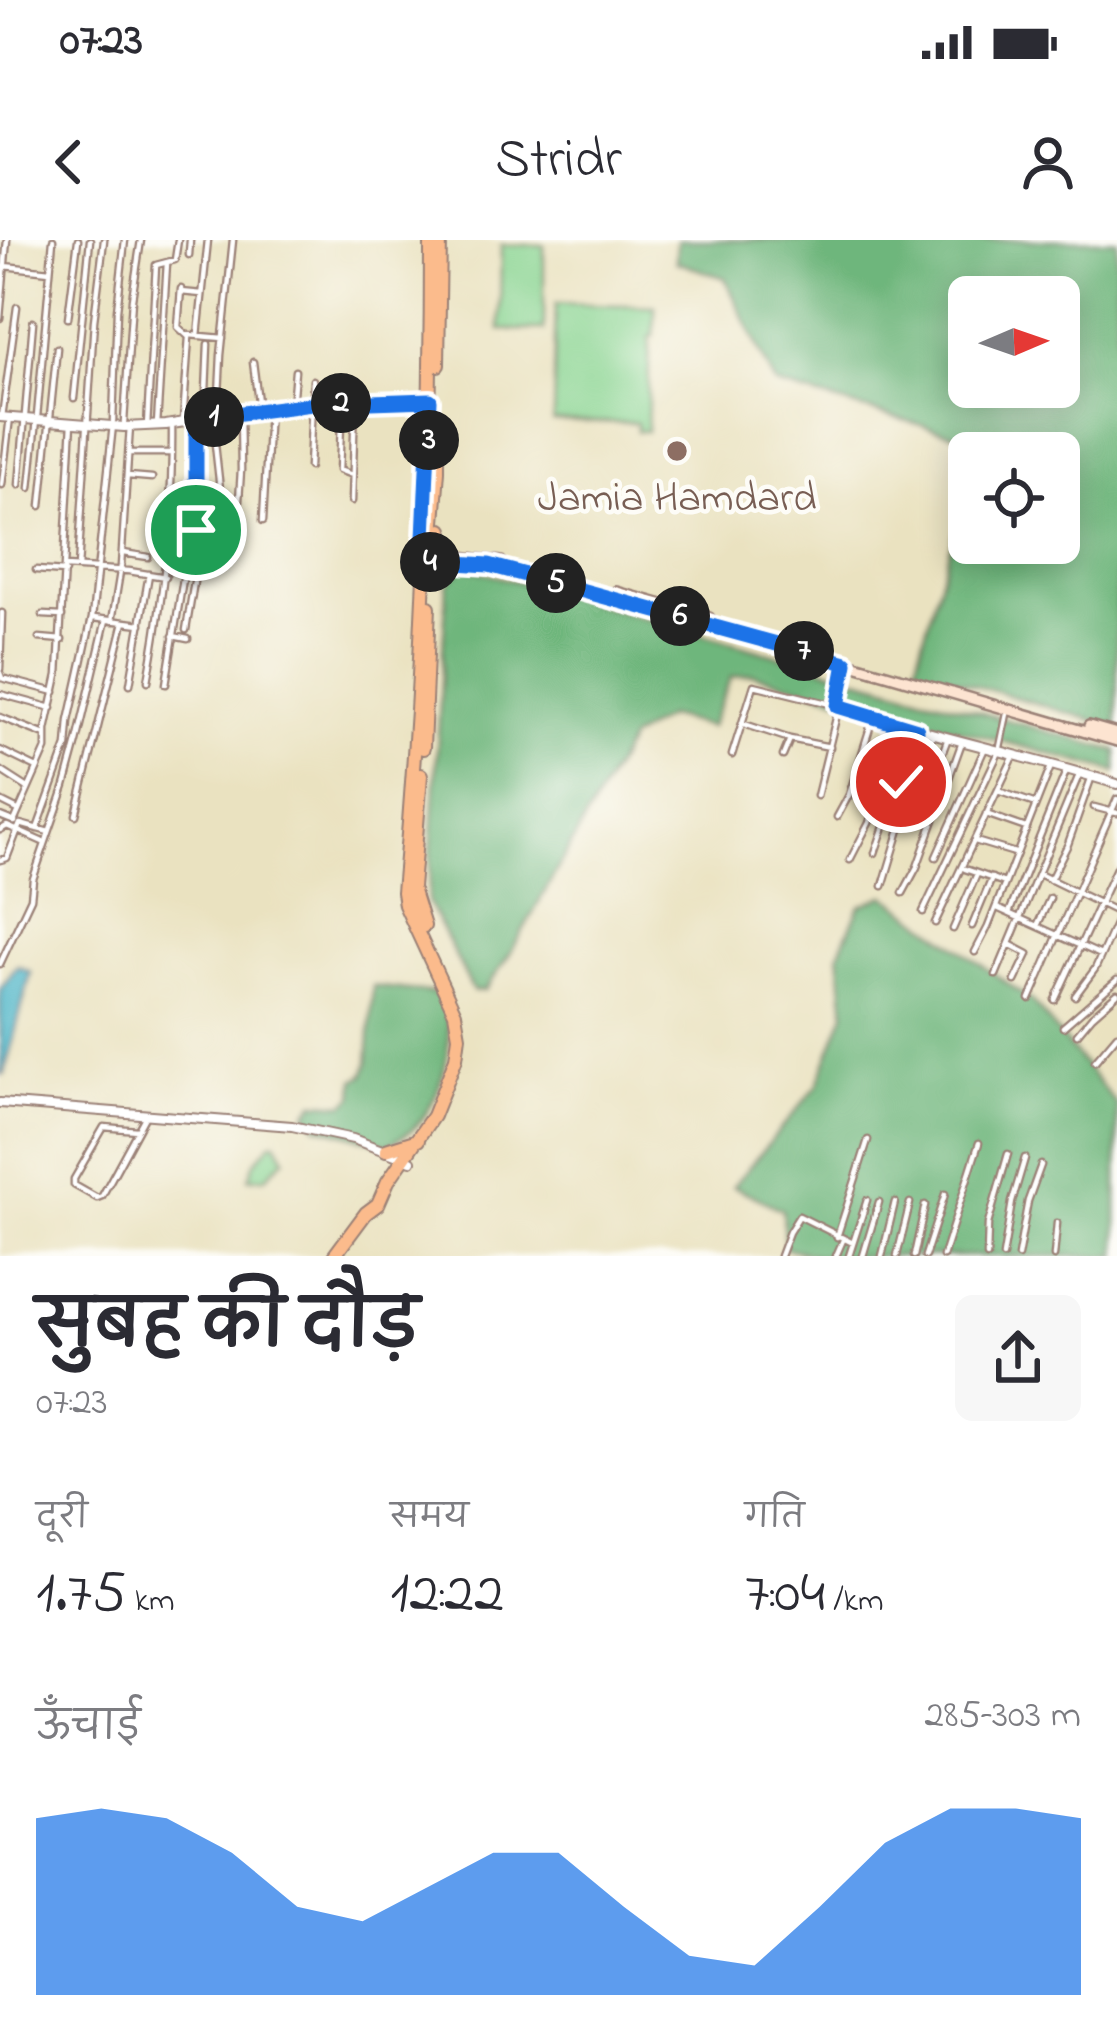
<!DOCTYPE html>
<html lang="hi">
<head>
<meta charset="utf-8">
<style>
	body { margin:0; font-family:"Indie Flower","Playpen Sans Deva",sans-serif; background:#f7f7f7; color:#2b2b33; height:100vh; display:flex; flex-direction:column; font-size:45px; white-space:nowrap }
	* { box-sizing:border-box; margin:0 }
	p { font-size:39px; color:#7c7c81 }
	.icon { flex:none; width:66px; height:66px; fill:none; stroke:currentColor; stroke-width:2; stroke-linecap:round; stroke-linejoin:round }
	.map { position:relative; height:1016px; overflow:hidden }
	.drawer { display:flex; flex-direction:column; background:#fff; flex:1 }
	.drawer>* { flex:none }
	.needle { width:78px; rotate:88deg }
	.tools { position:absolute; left:948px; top:36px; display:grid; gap:24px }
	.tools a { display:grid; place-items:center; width:132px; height:132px; border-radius:18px; background:#fff; box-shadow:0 6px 30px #0003; font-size:60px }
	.pin { position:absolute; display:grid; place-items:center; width:102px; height:102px; color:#fff; margin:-51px; border:6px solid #fff; border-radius:50%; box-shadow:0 3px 12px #0007 }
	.km { position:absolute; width:60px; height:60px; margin:-30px; border-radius:50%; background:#222; color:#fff; font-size:33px; line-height:60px; text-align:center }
	.round { display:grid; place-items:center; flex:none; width:126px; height:126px; border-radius:18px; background:#f7f7f7 }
	.head { display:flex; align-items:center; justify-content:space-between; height:204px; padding:0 36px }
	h1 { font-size:66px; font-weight:600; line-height:90px }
	.metrics { display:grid; grid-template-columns:repeat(3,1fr); gap:18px; height:204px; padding:12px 36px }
	.metrics div { display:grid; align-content:center }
	.metrics b { font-size:60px; font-weight:600 }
	.metrics small { font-size:33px; font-weight:400 }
	.metrics p { font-size:33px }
	.chart { height:336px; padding:24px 36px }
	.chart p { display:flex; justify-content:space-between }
	.chart svg { width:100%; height:216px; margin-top:12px; fill:#1a73e8; opacity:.7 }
	.status { display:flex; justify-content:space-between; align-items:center; height:84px; padding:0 60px; background:#fff; direction:ltr }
	.status svg { height:33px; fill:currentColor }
	header { display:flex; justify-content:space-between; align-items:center; height:156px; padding:0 36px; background:#fff; font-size:54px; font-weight:600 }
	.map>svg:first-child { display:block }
</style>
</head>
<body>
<div class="status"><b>07:23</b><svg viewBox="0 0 49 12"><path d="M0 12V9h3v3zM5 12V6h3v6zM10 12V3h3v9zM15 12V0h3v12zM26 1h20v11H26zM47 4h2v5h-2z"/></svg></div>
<header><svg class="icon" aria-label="back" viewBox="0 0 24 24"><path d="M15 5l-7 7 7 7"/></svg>Stridr<svg class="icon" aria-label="person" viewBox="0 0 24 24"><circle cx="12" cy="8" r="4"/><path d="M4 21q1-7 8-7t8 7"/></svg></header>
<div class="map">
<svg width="1117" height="1016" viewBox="0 0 1117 1016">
	<rect width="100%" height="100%" fill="#fdfcf7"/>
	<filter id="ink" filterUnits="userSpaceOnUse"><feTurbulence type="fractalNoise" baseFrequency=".00833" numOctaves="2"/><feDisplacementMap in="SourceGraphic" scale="24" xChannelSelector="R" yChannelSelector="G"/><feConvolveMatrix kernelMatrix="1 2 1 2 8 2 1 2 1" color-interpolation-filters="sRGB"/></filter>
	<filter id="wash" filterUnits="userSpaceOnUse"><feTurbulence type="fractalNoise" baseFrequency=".004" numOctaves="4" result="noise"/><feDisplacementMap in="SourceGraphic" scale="48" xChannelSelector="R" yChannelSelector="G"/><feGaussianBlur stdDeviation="2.7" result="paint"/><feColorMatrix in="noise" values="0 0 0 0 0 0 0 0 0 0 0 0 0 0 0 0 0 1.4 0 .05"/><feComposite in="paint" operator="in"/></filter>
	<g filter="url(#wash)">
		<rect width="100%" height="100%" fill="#eae2c0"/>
		<path fill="#89d491" stroke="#6a7a5e" stroke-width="3" d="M501 5H544V90H500Z
			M556 63 655 66 654 96 650 97 647 191H637V183L553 181Z
			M272 902H276L285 918 266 937 249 938 255 922Z"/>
		<path fill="#6eb67b" stroke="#5c6a53" stroke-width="3" fill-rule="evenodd" d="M677 0H1117V487L915 428 969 241V303H1059V213H977L980 201 776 145 725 38 676 22ZM1059 57V147H969V57Z
			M464 327 1117 511V532L752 434 731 437 710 487 668 476 630 499 510 714 485 750 473 751 428 662 447 344Z
			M885 655 1032 761 1117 865V1016H819L785 1008 782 970 733 946 817 846 845 773 839 713 860 666Z
			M373 746 435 753C463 784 443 862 413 889 406 896 395 900 388 905L317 886 307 873 315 862 345 864 354 856 355 840 364 835 368 824Z"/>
		<path fill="#49b3c6" stroke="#4a6978" stroke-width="3" d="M17 726 31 732 4 834 1 835 0 749Z"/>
	</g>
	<g filter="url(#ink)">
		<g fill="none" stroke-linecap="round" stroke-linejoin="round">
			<g stroke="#9a8076" stroke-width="9">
				<path id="minor" d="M189 15 190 0
					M4 26 50 31
					M181 49 178 87 189 97 183 181
					M181 52 202 54
					M0 78 7 0
					M68 78 78 0
					M189 95 223 98
					M198 96 208 0
					M253 122 259 170
					M74 158 90 0
					M342 163 339 230 352 235
					M292 167 295 131
					M205 176 208 104
					M218 176 221 115 233 0
					M2 177 17 67
					M37 177 53 0
					M212 177 220 249 215 304
					M113 181 117 70 125 0
					M124 182 132 59 141 0
					M157 185 167 23
					M147 186 156 25 175 20 178 0
					M130 213H172
					M309 227 313 140
					M128 236 152 238
					M2 245 10 177
					M19 245 33 82
					M30 248 37 179
					M352 261 355 162
					M41 266 57 108
					M238 276 241 230 240 174
					M263 281 269 169
					M123 313 148 317
					M65 327 129 331 166 337
					M78 328 94 81 104 0
					M36 330 65 332
					M43 375 62 376
					M93 378 141 384
					M112 381 121 326 130 186
					M186 390 200 306 195 290 196 179
					M173 396 188 399
					M39 398 62 400
					M0 429 2 373
					M0 433 2 438 55 452
					M148 441C164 354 173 272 172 183
					M130 444 149 334
					M166 444 189 302 196 293
					M0 454 52 468
					M0 477 45 495
					M744 484 790 499 830 507
					M0 510 37 528
					M732 515 754 445 839 466 817 556
					M783 516 790 499
					M0 530 28 548
					M998 551 1036 564
					M0 561 16 569
					M1094 567 1117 573
					M986 574 1026 588
					M76 575 124 382
					M919 575 948 498
					M0 576 15 582
					M837 577 849 555 873 478
					M14 582 46 509V490L58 435 72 182
					M37 589 67 506 69 481 92 378 113 185
					M0 590 7 586 43 602
					M975 601 1015 613
					M875 613 917 490
					M936 617 985 508
					M0 620 7 618 20 584 49 592
					M850 620 869 583 903 487
					M965 629 1005 643
					M1041 635 1117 672
					M1050 640 1068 604 1092 536
					M883 646 913 546 933 494
					M903 653 917 627 962 502
					M997 668 1101 715
					M923 672 999 512 1008 469
					M1009 673 1067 529
					M935 683 1014 516
					M972 686 992 638
					M1037 686 1050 658
					M953 689 977 634
					M1009 704 1028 714 1015 741
					M975 712 988 687 1052 524
					M0 724 31 658 33 639 65 546 77 502 106 380
					M996 735 1079 535
					M1075 756 1095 729 1117 680
					M1030 759 1117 559
					M1055 760 1117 626
					M1063 787 1117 740
					M1077 794 1092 776 1117 754
					M1095 821 1117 795
					M137 890 104 887 74 939V945L97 958 102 956 146 875
					M837 997 868 900
					M780 1016 789 992 799 976 853 1003
					M836 1016 843 1000
					M849 1016 867 960
					M863 1016 879 962
					M882 1016 895 962
					M897 1016 910 963
					M914 1016 925 965
					M925 1016 945 954
					M943 1016 979 903
					M987 1016 988 984 1008 914
					M1003 1016 1012 962 1025 918
					M1018 1016 1028 961 1041 925
					M1054 1016 1057 983"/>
			</g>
			<g stroke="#9a8076" stroke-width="12">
				<path id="tertiary" d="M0 177 124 187 166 185 259 170 312 164 428 160
					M846 423 839 466C930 496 1025 515 1117 544
					M0 863 292 886 353 899 411 921"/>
			</g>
			<g stroke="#9a8076" stroke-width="14">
				<path id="secondary" d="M452 316 501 322
					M427 322 489 325 838 420 1117 501
					M616 352 709 378
					M1089 486 1117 494"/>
			</g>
			<g stroke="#9a8076" stroke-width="16">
				<path id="primary" d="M438 125 440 0
					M442 290V306L456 316
					M430 334 438 231V181
					M423 508 429 367
					M421 535 412 648 424 686
					M386 910 418 900
					M334 1016 366 973 378 964 388 941 433 876 456 818 459 796 455 773 405 665 403 652C423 435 431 217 431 0"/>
			</g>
			<use href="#minor" stroke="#fff" stroke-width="4.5"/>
			<use href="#tertiary" stroke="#fff" stroke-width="8"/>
			<use href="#secondary" stroke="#fde4d1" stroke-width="9"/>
			<use href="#primary" stroke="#fbbb8c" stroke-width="12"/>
		</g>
	</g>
	<g fill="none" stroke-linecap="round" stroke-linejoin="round" filter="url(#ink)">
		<g stroke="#fff" stroke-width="24">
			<path id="route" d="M196 290V179L312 164 430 160 423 321 489 325 846 423 838 466 917 490 901 542"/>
		</g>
		<use href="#route" stroke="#1a73e8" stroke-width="15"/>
	</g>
	<circle fill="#8d6e63" stroke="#fdfcf7" stroke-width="4.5" cx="677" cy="211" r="12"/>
	<g text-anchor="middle" stroke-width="9" stroke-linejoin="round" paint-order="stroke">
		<g font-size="42" fill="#785e54" stroke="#fdfcf7">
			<text x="677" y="270">Jamia Hamdard</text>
		</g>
	</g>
</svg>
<div class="tools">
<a><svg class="needle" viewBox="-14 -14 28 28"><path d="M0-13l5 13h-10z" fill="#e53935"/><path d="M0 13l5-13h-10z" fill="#7c7c81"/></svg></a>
<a><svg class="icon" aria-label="locate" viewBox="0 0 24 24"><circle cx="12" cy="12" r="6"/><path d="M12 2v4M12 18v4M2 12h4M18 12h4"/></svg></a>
</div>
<div class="pin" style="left:196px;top:290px;background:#1e9e55"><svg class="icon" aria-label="arrive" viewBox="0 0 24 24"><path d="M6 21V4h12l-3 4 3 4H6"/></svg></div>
<div class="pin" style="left:901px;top:542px;background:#d93025"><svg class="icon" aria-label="check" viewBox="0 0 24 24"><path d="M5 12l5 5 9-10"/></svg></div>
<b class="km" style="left:214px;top:177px">1</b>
<b class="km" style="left:341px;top:163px">2</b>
<b class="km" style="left:429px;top:200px">3</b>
<b class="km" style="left:430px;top:322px">4</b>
<b class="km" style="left:556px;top:343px">5</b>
<b class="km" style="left:680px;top:376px">6</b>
<b class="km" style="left:804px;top:411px">7</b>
</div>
<section class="drawer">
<div class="head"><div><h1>सुबह की दौड़</h1><p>07:23</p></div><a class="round"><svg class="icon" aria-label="share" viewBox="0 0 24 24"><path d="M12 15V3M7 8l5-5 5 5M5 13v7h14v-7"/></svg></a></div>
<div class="metrics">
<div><p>दूरी</p><b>1.75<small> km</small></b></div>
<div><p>समय</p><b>12:22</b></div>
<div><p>गति</p><b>7:04<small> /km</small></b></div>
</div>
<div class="chart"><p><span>ऊँचाई</span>285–303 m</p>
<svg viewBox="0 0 160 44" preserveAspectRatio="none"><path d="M0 44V8L10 6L20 8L30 15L40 26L50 29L60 22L70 15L80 15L90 26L100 36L110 38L120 26L130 13L140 6L150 6L160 8V44z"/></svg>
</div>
</section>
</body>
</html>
